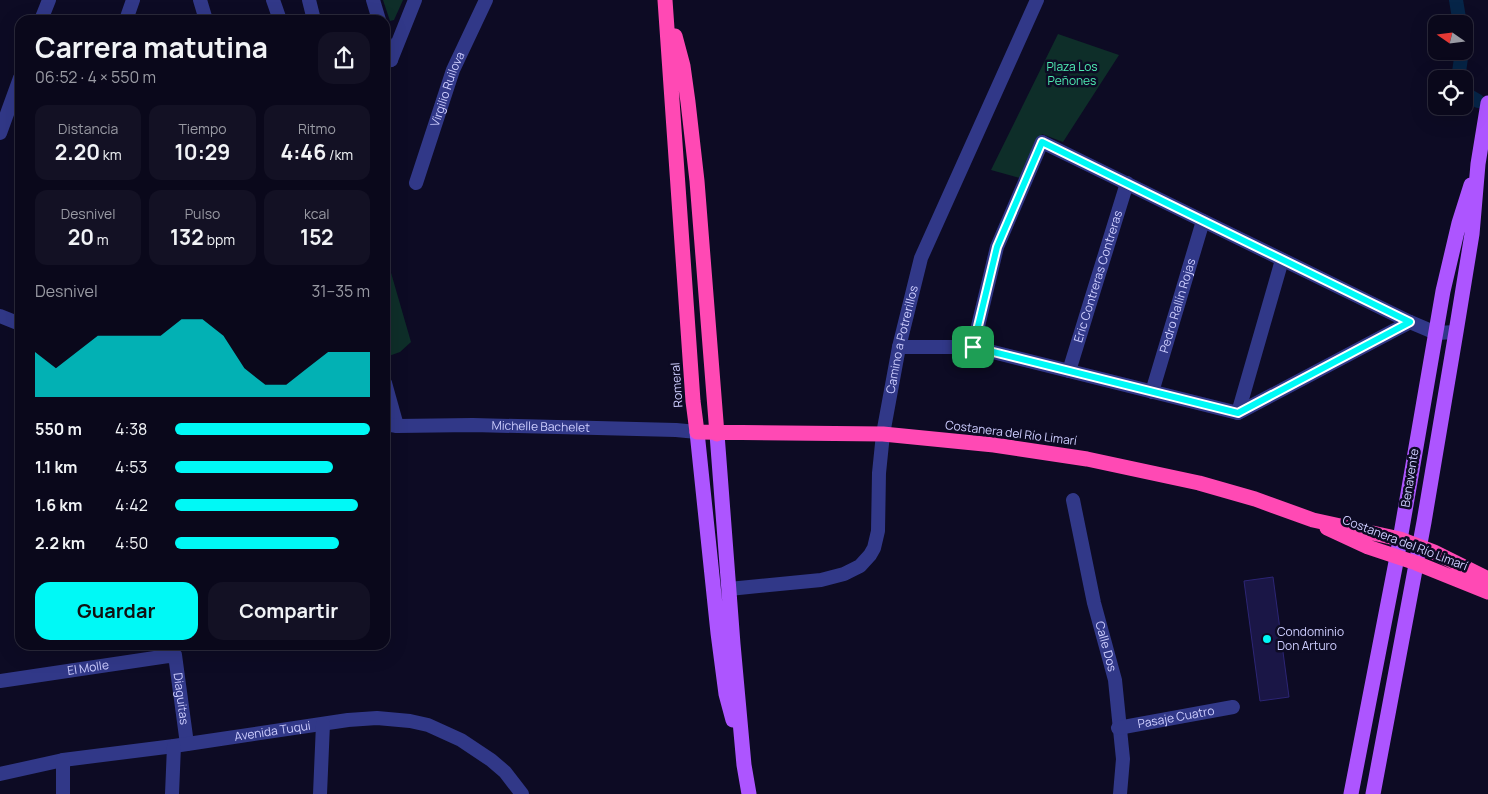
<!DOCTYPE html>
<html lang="es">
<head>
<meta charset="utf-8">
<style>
	body { margin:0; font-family:Manrope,sans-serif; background:#131124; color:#f1f3f6; height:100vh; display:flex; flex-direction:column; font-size:19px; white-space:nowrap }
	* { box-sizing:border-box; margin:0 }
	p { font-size:16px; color:#999aa3 }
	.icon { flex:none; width:28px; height:28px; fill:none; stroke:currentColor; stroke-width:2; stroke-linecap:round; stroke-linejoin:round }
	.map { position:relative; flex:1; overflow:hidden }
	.side { position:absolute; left:15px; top:15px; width:375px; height:635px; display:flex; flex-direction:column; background:#0a081b; border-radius:15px; box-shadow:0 5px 20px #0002,0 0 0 1px #2a293a }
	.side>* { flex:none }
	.needle { width:32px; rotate:284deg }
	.fabs { position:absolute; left:1428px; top:15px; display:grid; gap:10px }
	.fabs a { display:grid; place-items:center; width:45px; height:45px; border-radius:10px; background:#0a081b; box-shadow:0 5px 20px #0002,0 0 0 1px #2a293a; font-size:25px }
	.pin { position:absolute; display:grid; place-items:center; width:42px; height:42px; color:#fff; margin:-21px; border-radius:10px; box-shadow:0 2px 8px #0006 }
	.round { display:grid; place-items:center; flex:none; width:52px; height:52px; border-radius:15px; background:#131124 }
	.summary { display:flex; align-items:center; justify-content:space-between; height:85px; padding:0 20px }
	h1 { font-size:28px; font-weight:700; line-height:38px }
	.metrics { display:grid; grid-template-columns:repeat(3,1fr); gap:8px; height:85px; padding:5px 20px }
	.metrics div { display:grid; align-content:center; border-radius:12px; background:#131124; text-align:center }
	.metrics b { font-size:21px; font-weight:700 }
	.metrics small { font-size:14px; font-weight:400 }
	.metrics p { font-size:14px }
	.chart { height:140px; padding:10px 20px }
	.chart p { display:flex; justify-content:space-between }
	.chart svg { width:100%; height:90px; margin-top:5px; fill:#00f9f6; opacity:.7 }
	.cta { display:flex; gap:10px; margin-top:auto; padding:10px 20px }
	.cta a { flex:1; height:58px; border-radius:15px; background:#00f9f6; color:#111; font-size:20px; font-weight:700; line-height:58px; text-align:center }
	.cta a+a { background:#131124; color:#f1f3f6 }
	ul { padding:0 20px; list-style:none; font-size:16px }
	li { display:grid; grid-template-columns:80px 60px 1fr; align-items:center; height:38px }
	li i { height:12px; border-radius:6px; background:#00f9f6 }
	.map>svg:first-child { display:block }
</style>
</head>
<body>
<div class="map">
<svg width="1488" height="794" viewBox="0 0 1488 794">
	<rect width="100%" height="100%" fill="#0d0b24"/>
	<path fill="#0e2e29" d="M383 0H403L394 20 390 21Z
		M1058 34 1119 55 1063 142 1042 134 1020 178 991 170Z
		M385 252 411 342 400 352 386 357Z"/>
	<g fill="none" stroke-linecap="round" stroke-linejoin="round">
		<path stroke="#062548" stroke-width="14" d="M1456 0 1460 24
			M1458 79 1462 51
			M1464 93 1478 101"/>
	</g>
	<path fill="#1a1646" stroke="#2c2575" d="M1273 577 1289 697 1260 701 1244 581Z"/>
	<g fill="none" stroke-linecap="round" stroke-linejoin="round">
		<g stroke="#313888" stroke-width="14">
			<path d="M200 0 206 20"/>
			<path d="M273 0 280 20"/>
			<path d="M309 0 314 20"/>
			<path d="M373 0 379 20"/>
			<path d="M41 20 49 0"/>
			<path d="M126 20 133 0"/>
			<path d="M385 41 391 60"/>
			<path d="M385 61 391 60 415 0"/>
			<path d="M0 133 20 78"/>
			<path id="s1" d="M416 183 453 70 486 0"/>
			<path d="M0 316 20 324"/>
			<path d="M899 347H973L1238 413 1410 322"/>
			<path d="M973 347 997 247 1042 142 1410 322 1436 333 1456 332"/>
			<path id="s2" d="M1069 371 1127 183"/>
			<path d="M385 383 397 426"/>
			<path id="s3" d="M1152 392 1203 221"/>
			<path d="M1238 413 1282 260"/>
			<path id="s4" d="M385 424 397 426 473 425 676 430 697 432"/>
			<path id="s5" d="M1073 500 1094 603 1115 680 1123 759 1120 794"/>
			<path id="s6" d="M729 589 821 580 844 574 860 566 870 555 874 548 878 531 879 473 883 434 899 347 921 258 1037 0"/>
			<path id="s7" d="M0 681 175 655 187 744"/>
			<path id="s8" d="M1118 728 1233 707"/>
			<path id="s9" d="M0 774 63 760 174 746 348 720 377 718 410 721 428 725 461 740 491 760 505 772 522 794"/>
			<path d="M63 794V760"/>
			<path d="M172 794 174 746"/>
			<path d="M320 794 323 724"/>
		</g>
		<path stroke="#ad55ff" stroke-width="15" d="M697 432 718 633 726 694 733 720
			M717 434 733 644 744 765 749 794
			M1351 794 1397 557 1443 291 1459 223 1471 185
			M1373 794 1424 522 1456 332 1472 234 1478 164 1488 103"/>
		<path stroke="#ff49b4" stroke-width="15" d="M665 0 693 401 697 432 883 434 994 445 1087 459 1199 483 1255 499 1313 520 1400 539 1434 552 1488 579
			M675 36 683 66 688 102 697 181 717 434
			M1327 528 1368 547 1416 563 1488 592"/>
	</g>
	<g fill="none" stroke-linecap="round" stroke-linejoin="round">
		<g stroke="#fff" stroke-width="10">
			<path id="route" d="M1042 142 1410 322 1238 413 973 347 997 247Z"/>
		</g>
		<use href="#route" stroke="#00f9f6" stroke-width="6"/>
	</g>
	<circle fill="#00f9f6" stroke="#0d0b24" stroke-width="2" cx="1267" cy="639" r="5"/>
	<g text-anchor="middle" stroke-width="5" stroke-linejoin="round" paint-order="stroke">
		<g font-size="12" fill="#4eebb2" stroke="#0d0b24">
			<text x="1072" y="71">Plaza Los<tspan x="1072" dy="14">Peñones</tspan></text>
		</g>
		<g font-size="12" fill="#ceceff" stroke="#0d0b24">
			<text dy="4" stroke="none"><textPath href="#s1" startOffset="99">Virgilio Ruilova</textPath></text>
			<text dy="4" stroke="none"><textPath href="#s2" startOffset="99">Eric Contreras Contreras</textPath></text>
			<text dy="4" stroke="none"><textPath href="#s3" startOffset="90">Pedro Rallín Rojas</textPath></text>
			<text dy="4" stroke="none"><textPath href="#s6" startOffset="368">Camino a Potrerillos</textPath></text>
			<text transform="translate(677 385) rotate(-94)" y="4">Romeral</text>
			<text dy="4" stroke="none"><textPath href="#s4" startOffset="156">Michelle Bachelet</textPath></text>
			<text transform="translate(1011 433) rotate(7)" y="4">Costanera del Río Limarí</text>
			<text transform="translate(1410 478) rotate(-81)" y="4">Benavente</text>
			<text transform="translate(1405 543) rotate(21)" y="4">Costanera del Río Limarí</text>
			<text dy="4" stroke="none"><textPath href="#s5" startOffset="150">Calle Dos</textPath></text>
			<text dy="4" stroke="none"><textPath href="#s7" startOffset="89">El Molle</textPath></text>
			<text dy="4" stroke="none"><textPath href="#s7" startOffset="221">Diaguitas</textPath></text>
			<text dy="4" stroke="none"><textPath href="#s8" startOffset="59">Pasaje Cuatro</textPath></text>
			<text dy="4" stroke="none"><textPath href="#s9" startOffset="276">Avenida Tuqui</textPath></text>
		</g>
		<g font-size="12" fill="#ceceff" stroke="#0d0b24" text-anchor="start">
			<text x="1277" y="636">Condominio<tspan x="1277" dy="14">Don Arturo</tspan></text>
		</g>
	</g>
</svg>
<div class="fabs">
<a><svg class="needle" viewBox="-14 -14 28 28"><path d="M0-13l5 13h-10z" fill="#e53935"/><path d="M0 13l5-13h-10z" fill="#999aa3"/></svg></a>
<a><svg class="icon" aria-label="locate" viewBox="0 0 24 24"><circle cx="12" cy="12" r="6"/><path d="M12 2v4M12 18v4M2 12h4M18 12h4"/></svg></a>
</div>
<div class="pin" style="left:973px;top:347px;background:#1e9e55"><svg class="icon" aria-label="arrive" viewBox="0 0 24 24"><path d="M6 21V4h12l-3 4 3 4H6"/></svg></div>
<section class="side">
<div class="summary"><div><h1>Carrera matutina</h1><p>06:52 · 4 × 550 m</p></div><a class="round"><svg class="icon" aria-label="share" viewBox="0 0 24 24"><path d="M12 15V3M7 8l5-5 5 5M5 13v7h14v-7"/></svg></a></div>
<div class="metrics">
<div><p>Distancia</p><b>2.20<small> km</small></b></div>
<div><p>Tiempo</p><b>10:29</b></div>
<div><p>Ritmo</p><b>4:46<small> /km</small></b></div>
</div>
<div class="metrics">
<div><p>Desnivel</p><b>20<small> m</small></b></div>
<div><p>Pulso</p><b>132<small> bpm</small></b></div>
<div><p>kcal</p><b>152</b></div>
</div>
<div class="chart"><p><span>Desnivel</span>31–35 m</p>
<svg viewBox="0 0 160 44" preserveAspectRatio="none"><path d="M0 44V22L10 30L20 22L30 14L40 14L50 14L60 14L70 6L80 6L90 14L100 30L110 38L120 38L130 30L140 22L150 22L160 22V44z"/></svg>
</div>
<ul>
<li><b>550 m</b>4:38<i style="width:100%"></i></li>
<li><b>1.1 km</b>4:53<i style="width:81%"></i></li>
<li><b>1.6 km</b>4:42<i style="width:94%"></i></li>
<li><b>2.2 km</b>4:50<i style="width:84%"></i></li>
</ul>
<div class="cta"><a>Guardar</a><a>Compartir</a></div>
</section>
</div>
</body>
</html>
